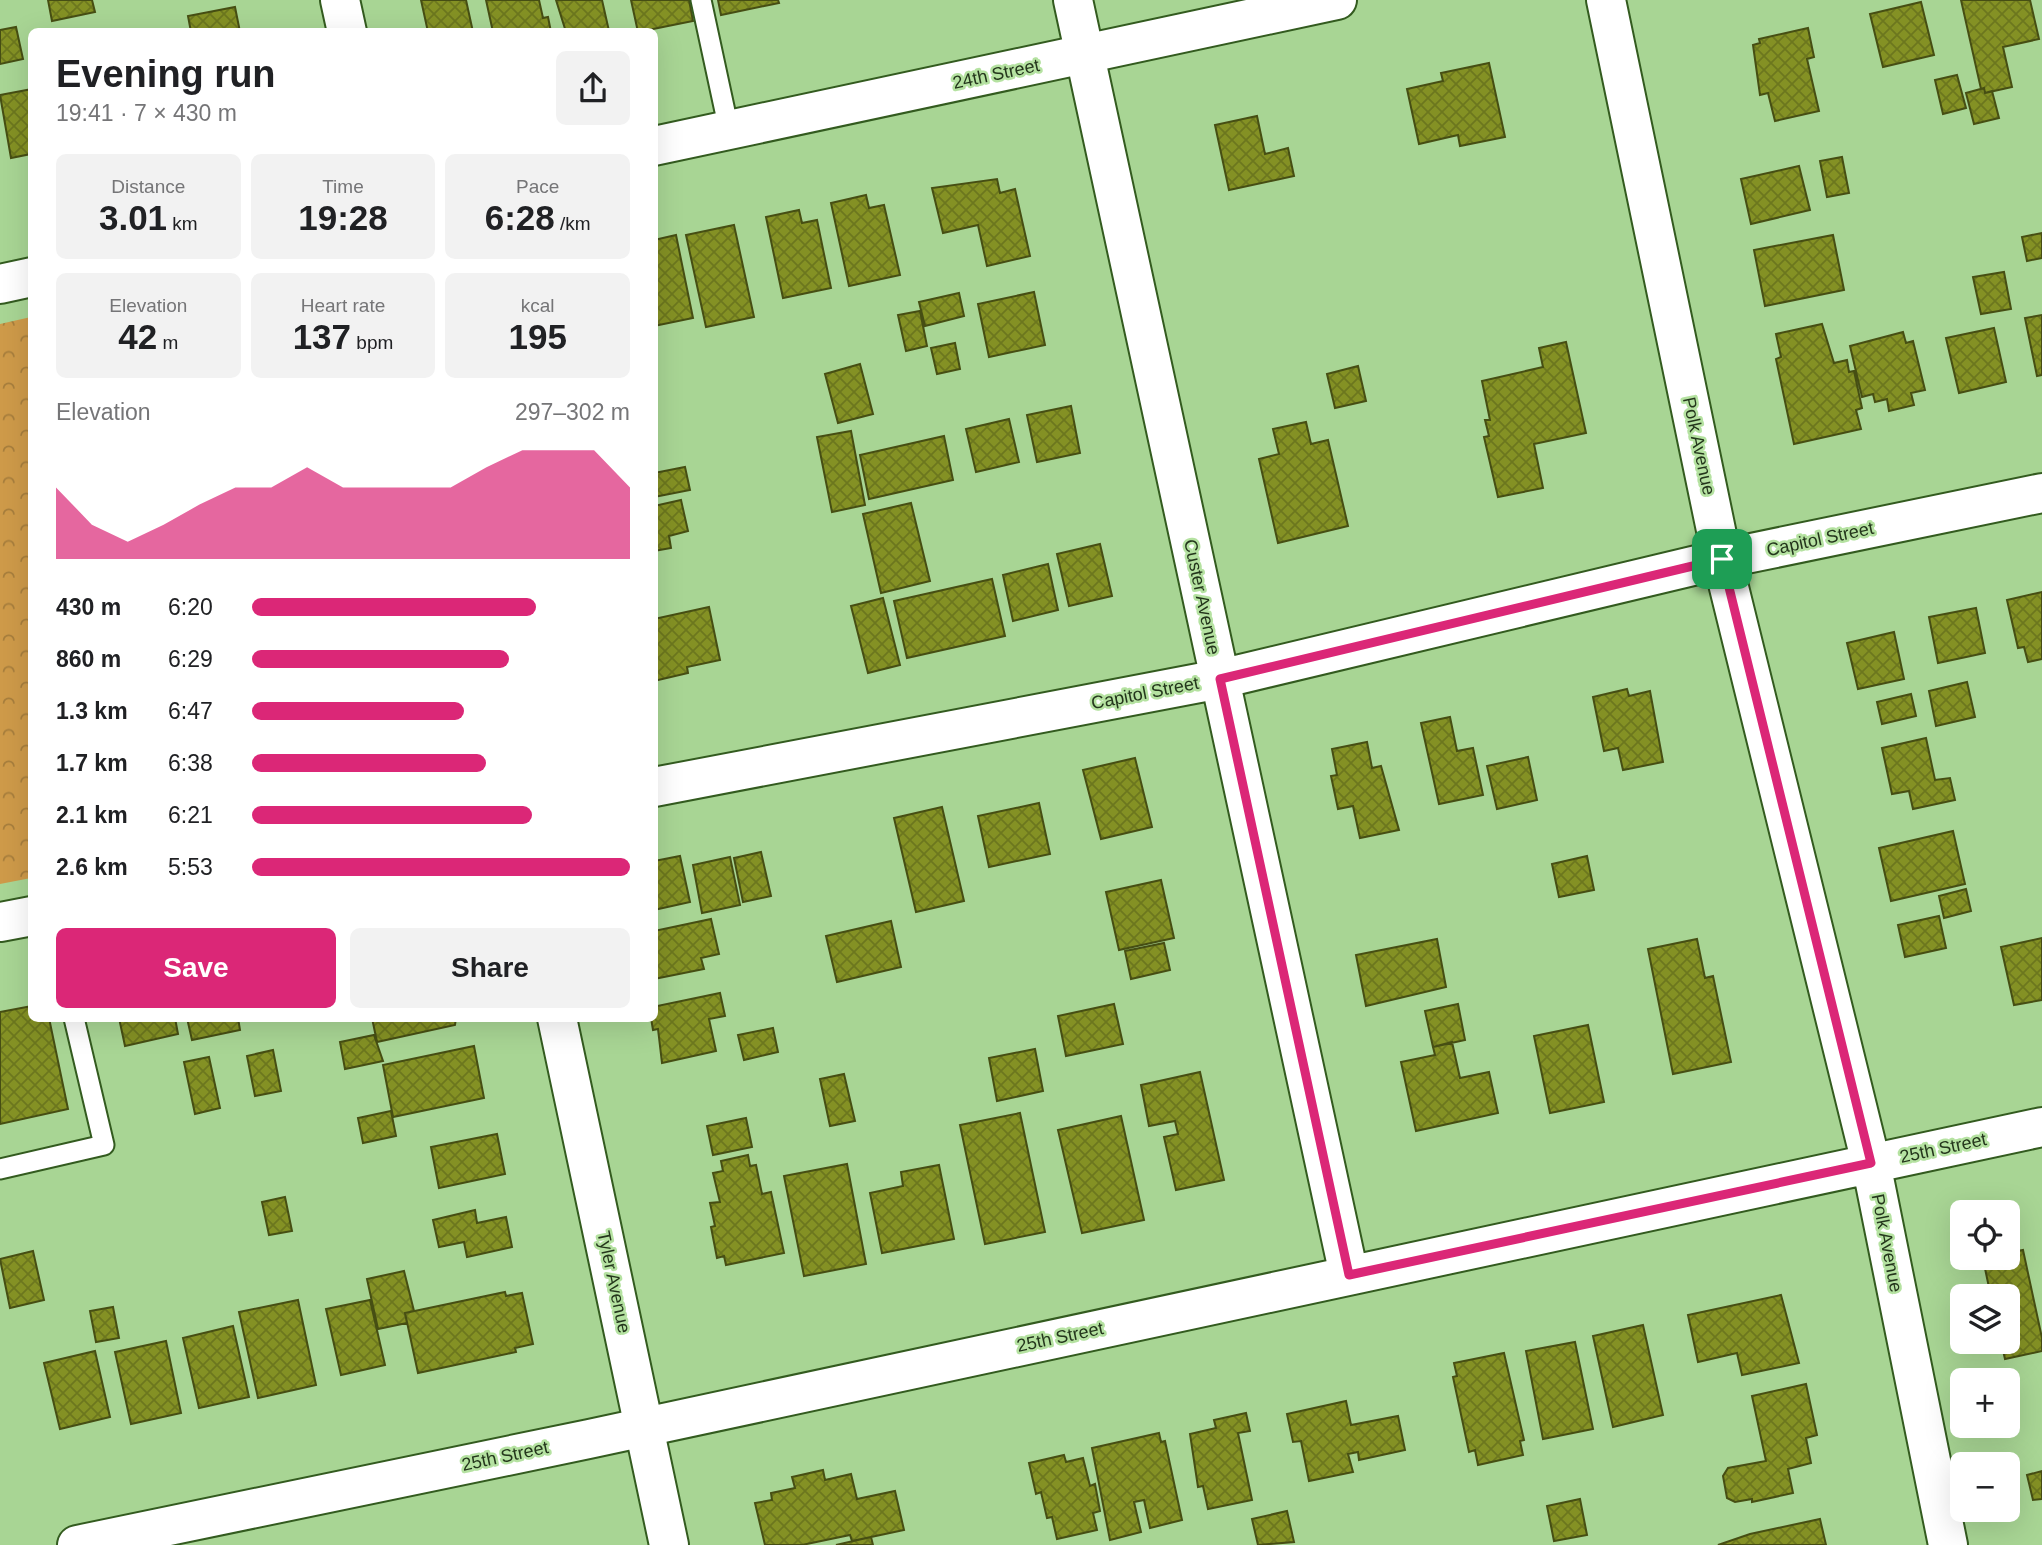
<!DOCTYPE html>
<html lang="en">
<head>
<meta charset="utf-8">
<style>
	body { margin:0; font-family:Helvetica,sans-serif; background:#f2f2f2; color:#202124; height:100vh; display:flex; flex-direction:column; font-size:26px; white-space:nowrap }
	* { box-sizing:border-box; margin:0 }
	p { font-size:23px; color:#757577 }
	.icon { flex:none; width:38px; height:38px; fill:none; stroke:currentColor; stroke-width:2; stroke-linecap:round; stroke-linejoin:round }
	.map { position:relative; flex:1; overflow:hidden }
	.details { position:absolute; left:28px; top:28px; width:630px; height:994px; display:flex; flex-direction:column; background:#fff; border-radius:10px; box-shadow:0 7px 28px #0002 }
	.details>* { flex:none }
	.tools { position:absolute; left:1950px; top:1200px; display:grid; gap:14px }
	.tools a { display:grid; place-items:center; width:70px; height:70px; border-radius:10px; background:#fff; box-shadow:0 7px 28px #0002; font-size:35px }
	.pin { position:absolute; display:grid; place-items:center; width:60px; height:60px; color:#fff; margin:-30px; border-radius:14px; box-shadow:0 4px 10px #0006 }
	.round { display:grid; place-items:center; flex:none; width:74px; height:74px; border-radius:10px; background:#f2f2f2 }
	.overview { display:flex; align-items:center; justify-content:space-between; height:119px; padding:0 28px }
	h1 { font-size:38px; font-weight:700; line-height:52px }
	.stats { display:grid; grid-template-columns:repeat(3,1fr); gap:10px; height:119px; padding:7px 28px }
	.stats div { display:grid; align-content:center; border-radius:10px; background:#f2f2f2; text-align:center }
	.stats b { font-size:35px; font-weight:700 }
	.stats small { font-size:19px; font-weight:400 }
	.stats p { font-size:19px }
	.chart { height:196px; padding:14px 28px }
	.chart p { display:flex; justify-content:space-between }
	.chart svg { width:100%; height:126px; margin-top:7px; fill:#db2777; opacity:.7 }
	.button { display:flex; gap:14px; margin-top:auto; padding:14px 28px }
	.button a { flex:1; height:80px; border-radius:10px; background:#db2777; color:#fff; font-size:28px; font-weight:700; line-height:80px; text-align:center }
	.button a+a { background:#f2f2f2; color:#202124 }
	ul { padding:0 28px; list-style:none; font-size:23px }
	li { display:grid; grid-template-columns:112px 84px 1fr; align-items:center; height:52px }
	li i { height:18px; border-radius:9px; background:#db2777 }
	.map>svg:first-child { display:block }
</style>
</head>
<body>
<div class="map">
<svg width="2042" height="1545" viewBox="0 0 2042 1545">
	<defs>
		<pattern id="park-crowns" width="20" height="18" patternUnits="userSpaceOnUse" patternTransform="scale(1.75)"><rect width="20" height="18" fill="#ce9a49"/><path d="M2 6a3 3 0 1 1 6 0M12 15a3 3 0 1 1 6 0" fill="none" stroke="#a77e3c"/></pattern>
		<pattern id="building-cross-hatch" width="8" height="8" patternUnits="userSpaceOnUse" patternTransform="scale(1.75)"><rect width="8" height="8" fill="#849124"/><path d="M0 0l8 8M0 8l8-8" fill="none" stroke="#6c771e"/></pattern>
	</defs>
	<rect width="100%" height="100%" fill="#a8d594"/>
	<path fill="url(#park-crowns)" d="M31 317V878L0 884V324Z"/>
	<path fill="url(#building-cross-hatch)" stroke="#464e13" stroke-width="2" d="M48 0H92L95 12 52 21Z
		M421 0H466L473 32H428Z
		M486 0H539L543 18 548 17 551 32H493Z
		M556 0H602L609 31 566 32Z
		M631 0H689L693 21 638 32Z
		M718 0H778L779 3 721 15Z
		M1961 0H2030L2039 39 2003 47 2012 87 1985 93 1984 88 1981 89Z
		M1921 2 1934 55 1883 67 1870 14Z
		M235 7 240 32H191L188 16Z
		M16 27 23 59 0 64V30Z
		M1808 28 1814 57 1807 59 1819 111 1775 121 1768 93 1760 95 1753 45 1760 43 1759 39Z
		M1489 63 1505 137 1460 146 1458 135 1419 144 1407 89 1443 81 1441 73Z
		M1957 75 1966 108 1943 114 1935 80Z
		M1984 88 1985 93 1992 91 1999 118 1974 124 1966 93Z
		M32 89V157L31 154 11 158 0 95Z
		M1257 116 1265 154 1288 148 1294 176 1229 190 1215 125Z
		M1842 157 1849 193 1827 197 1820 161Z
		M1799 166 1810 210 1751 224 1741 179Z
		M997 179 1000 193 1015 189 1030 256 987 266 978 225 943 233 932 188Z
		M866 195 869 208 884 205 900 275 849 286 831 203Z
		M799 210 802 223 817 220 831 288 783 298 766 217Z
		M734 225 754 317 706 327 686 235Z
		M2042 233V258L2027 261 2022 237Z
		M676 235 693 318 654 326V240Z
		M1833 235 1844 290 1765 306 1754 250Z
		M2004 272 2011 309 1981 314 1973 277Z
		M1034 292 1045 345 989 357 978 304Z
		M959 293 964 316 925 326 919 302Z
		M920 311 927 346 906 351 898 315Z
		M2042 315V375L2037 376 2025 318Z
		M1822 324 1834 363 1847 360 1849 372 1854 371 1862 408 1856 410 1861 429 1794 444 1776 359 1781 357 1776 334Z
		M1994 328 2006 382 1959 393 1946 338Z
		M1903 332 1906 343 1913 341 1925 390 1911 393 1914 405 1889 411 1887 399 1875 402 1873 394 1862 397 1850 346Z
		M1566 342 1586 433 1534 444 1543 488 1498 497 1484 437 1489 436 1485 420H1490L1482 381 1543 367 1539 348Z
		M955 343 960 369 937 374 931 348Z
		M860 364 873 414 838 423 825 374Z
		M1358 366 1366 401 1335 408 1327 374Z
		M1071 406 1080 453 1037 462 1027 415Z
		M1009 419 1019 462 976 472 966 429Z
		M1306 422 1311 444 1328 440 1348 526 1278 543 1259 459 1279 454 1273 429Z
		M851 431 865 505 832 512 817 437Z
		M944 436 953 480 869 499 860 455Z
		M685 467 690 490 654 497V473Z
		M681 500 688 531 669 536 671 548 654 551V506Z
		M911 503 930 581 881 593 863 514Z
		M1100 544 1112 596 1069 606 1057 554Z
		M1048 564 1058 610 1013 621 1003 575Z
		M992 579 1005 636 907 658 894 601Z
		M2042 592V659L2028 662 2024 647 2018 648 2007 600Z
		M883 598 900 665 868 673 851 606Z
		M709 607 720 660 687 667 688 673 654 681V619Z
		M1976 608 1985 653 1938 663 1929 617Z
		M1894 632 1904 679 1858 689 1847 643Z
		M1967 682 1975 717 1936 726 1929 691Z
		M1627 689 1629 696 1650 691 1663 762 1623 770 1618 748 1604 751 1593 697Z
		M1911 694 1916 716 1882 724 1877 702Z
		M1450 717 1457 751 1473 748 1483 795 1439 804 1421 723Z
		M1926 738 1935 780 1950 778 1955 800 1913 809 1909 791 1892 794 1882 748Z
		M1367 742 1372 768 1381 766 1399 830 1360 838 1353 806 1338 809 1331 776 1337 775 1332 749Z
		M1528 757 1537 800 1497 809 1487 766Z
		M1135 758 1152 827 1101 839 1083 770Z
		M1039 803 1050 854 989 867 978 816Z
		M942 807 964 901 916 912 894 818Z
		M1953 831 1965 884 1891 901 1879 848Z
		M761 852 771 896 743 902 734 858Z
		M680 856 690 902 654 910V861Z
		M1587 856 1594 890 1559 897 1552 864Z
		M730 857 740 905 702 913 693 865Z
		M1161 880 1174 938 1119 950 1106 892Z
		M1966 889 1971 911 1944 918 1939 896Z
		M1939 916 1946 948 1905 957 1898 925Z
		M711 919 719 954 701 958 704 969 654 979V931Z
		M891 921 901 967 837 982 826 936Z
		M2042 938V1000L2014 1005 2001 947Z
		M1437 939 1446 987 1366 1006 1356 955Z
		M1697 939 1705 978 1713 976 1731 1062 1673 1074 1648 949Z
		M1164 943 1170 970 1131 979 1125 951Z
		M720 993 725 1016 709 1019 716 1051 662 1063 658 1029 653 1030 651 1018H654L657 1006Z
		M1114 1004 1123 1044 1066 1056 1058 1016Z
		M1458 1004 1465 1040 1433 1047 1425 1011Z
		M32 1006V1018H49L68 1109 0 1124V1012Z
		M119 1018H175L178 1034 125 1046Z
		M187 1018H238L240 1030 192 1040Z
		M372 1018H456L455 1025 377 1042Z
		M1588 1025 1604 1102 1550 1113 1534 1036Z
		M773 1028 778 1052 744 1060 738 1035Z
		M374 1035 383 1061 345 1069 340 1042Z
		M1452 1042 1460 1078 1489 1072 1498 1113 1416 1131 1401 1062 1435 1055 1433 1047Z
		M474 1046 484 1098 393 1117 383 1065Z
		M1035 1049 1043 1091 997 1101 989 1058Z
		M273 1050 281 1091 255 1096 247 1056Z
		M209 1057 220 1108 195 1114 184 1062Z
		M1200 1072 1224 1180 1176 1190 1164 1137 1178 1134 1175 1121 1149 1126 1141 1085Z
		M844 1074 855 1121 830 1126 820 1079Z
		M391 1111 396 1136 363 1143 358 1118Z
		M1020 1113 1045 1232 985 1244 960 1125Z
		M1121 1116 1144 1220 1082 1233 1058 1130Z
		M746 1118 752 1147 713 1155 707 1126Z
		M497 1134 505 1174 439 1188 431 1147Z
		M748 1155 750 1166 756 1165 762 1194 771 1192 784 1253 726 1265 724 1256 717 1258 711 1227 715 1226 710 1203 720 1202 713 1173 723 1171 721 1161Z
		M847 1164 866 1264 804 1276 784 1176Z
		M939 1165 954 1239 882 1253 870 1193 903 1186 901 1172Z
		M285 1197 292 1231 269 1235 262 1202Z
		M475 1210 477 1223 506 1217 512 1247 467 1257 464 1242 439 1247 433 1220Z
		M2023 1250 2042 1338V1351L2005 1359 2001 1342H2007V1297H1991L1983 1259 2007 1258V1253Z
		M33 1251 44 1300 10 1308 0 1259Z
		M404 1271 414 1311 405 1313 407 1323 378 1329 367 1279Z
		M505 1292 506 1296 522 1293 533 1344 515 1348 516 1352 418 1373 405 1313Z
		M1781 1295 1799 1363 1742 1375 1737 1353 1698 1362 1688 1315Z
		M298 1300 316 1385 258 1398 239 1312Z
		M370 1300 385 1365 341 1375 326 1309Z
		M113 1307 119 1338 96 1342 90 1311Z
		M1643 1325 1663 1415 1613 1427 1593 1336Z
		M233 1326 249 1397 199 1408 183 1338Z
		M166 1341 181 1413 131 1424 115 1352Z
		M1575 1342 1593 1429 1543 1439 1526 1351Z
		M95 1351 110 1417 60 1429 44 1363Z
		M1504 1353 1524 1440 1520 1441 1523 1455 1478 1465 1475 1450 1469 1452 1453 1377 1457 1376 1454 1363Z
		M1806 1384 1817 1435 1806 1438 1811 1463 1788 1469 1793 1493 1752 1502V1499L1735 1502 1727 1498 1723 1476 1728 1468 1766 1461 1752 1396Z
		M1346 1401 1351 1425 1398 1416 1405 1450 1359 1460 1358 1452 1348 1454 1353 1472 1309 1481 1301 1441 1293 1442 1287 1414Z
		M1246 1413 1250 1431 1238 1433 1252 1500 1208 1509 1203 1486 1198 1487 1190 1434 1216 1428 1214 1420Z
		M1159 1433 1161 1442 1165 1441 1182 1520 1150 1528 1144 1500 1134 1502 1141 1532 1110 1540 1092 1448Z
		M1064 1455 1066 1462 1083 1458 1090 1486 1095 1484 1100 1511 1093 1513 1097 1530 1057 1539 1052 1517 1047 1518 1041 1492 1036 1494 1029 1463Z
		M823 1470 825 1480 851 1474 857 1499 895 1491 904 1530 852 1541 850 1535 802 1545H765L755 1503 772 1500 771 1493 795 1488 792 1477Z
		M2042 1471V1499L2033 1500 2027 1475Z
		M1580 1499 1587 1535 1554 1541 1547 1506Z
		M1287 1511 1294 1542 1258 1545 1252 1519Z
		M1820 1519 1826 1545H1718L1750 1534Z
		M871 1537 873 1545H836Z"/>
	<g fill="none" stroke-linecap="round" stroke-linejoin="round">
		<g stroke="#335b1f" stroke-width="23">
			<path id="service" d="M701 0 729 130
				M0 1169 104 1145 74 1018"/>
		</g>
		<g stroke="#335b1f" stroke-width="42">
			<path id="minor" d="M340 0 347 32
				M1073 0 1349 1275
				M1606 0 1722 559 1871 1163 1948 1545
				M654 787 1220 679 1722 559 2042 493
				M0 922 32 916
				M557 1018 669 1545
				M77 1545 589 1439 2042 1127"/>
		</g>
		<g stroke="#335b1f" stroke-width="42">
			<path id="tertiary" d="M654 146 1337 0
				M0 284 32 277"/>
		</g>
		<use href="#service" stroke="#fff" stroke-width="19"/>
		<use href="#minor" stroke="#fff" stroke-width="38"/>
		<use href="#tertiary" stroke="#fff" stroke-width="38"/>
	</g>
	<g fill="none" stroke-linecap="round" stroke-linejoin="round">
		<g stroke="#fff" stroke-width="14">
			<path id="route" d="M1722 559 1871 1163 1349 1275 1220 679Z"/>
		</g>
		<use href="#route" stroke="#db2777" stroke-width="9"/>
	</g>
	<g text-anchor="middle" stroke-width="5" stroke-linejoin="round" paint-order="stroke">
		<g font-size="18" fill="#24361c" stroke="#b5e2a1">
			<text transform="translate(996 74) rotate(-12)" y="6">24th Street</text>
			<text transform="translate(1699 446) rotate(78)" y="6">Polk Avenue</text>
			<text transform="translate(1820 539) rotate(-12)" y="6">Capitol Street</text>
			<text transform="translate(1202 597) rotate(78)" y="6">Custer Avenue</text>
			<text transform="translate(1145 693) rotate(-11)" y="6">Capitol Street</text>
			<text transform="translate(1943 1148) rotate(-12)" y="6">25th Street</text>
			<text transform="translate(1887 1243) rotate(79)" y="6">Polk Avenue</text>
			<text transform="translate(614 1282) rotate(78)" y="6">Tyler Avenue</text>
			<text transform="translate(1060 1337) rotate(-12)" y="6">25th Street</text>
			<text transform="translate(505 1456) rotate(-12)" y="6">25th Street</text>
		</g>
	</g>
</svg>
<div class="tools">
<a><svg class="icon" aria-label="locate" viewBox="0 0 24 24"><circle cx="12" cy="12" r="6"/><path d="M12 2v4M12 18v4M2 12h4M18 12h4"/></svg></a>
<a><svg class="icon" aria-label="layers" viewBox="0 0 24 24"><path d="M12 4l9 5-9 5-9-5zM3 14l9 5 9-5"/></svg></a>
<a>+</a>
<a>−</a>
</div>
<div class="pin" style="left:1722px;top:559px;background:#1e9e55"><svg class="icon" aria-label="arrive" viewBox="0 0 24 24"><path d="M6 21V4h12l-3 4 3 4H6"/></svg></div>
<section class="details">
<div class="overview"><div><h1>Evening run</h1><p>19:41 · 7 × 430 m</p></div><a class="round"><svg class="icon" aria-label="share" viewBox="0 0 24 24"><path d="M12 15V3M7 8l5-5 5 5M5 13v7h14v-7"/></svg></a></div>
<div class="stats">
<div><p>Distance</p><b>3.01<small> km</small></b></div>
<div><p>Time</p><b>19:28</b></div>
<div><p>Pace</p><b>6:28<small> /km</small></b></div>
</div>
<div class="stats">
<div><p>Elevation</p><b>42<small> m</small></b></div>
<div><p>Heart rate</p><b>137<small> bpm</small></b></div>
<div><p>kcal</p><b>195</b></div>
</div>
<div class="chart"><p><span>Elevation</span>297–302 m</p>
<svg viewBox="0 0 160 44" preserveAspectRatio="none"><path d="M0 44V19L10 32L20 38L30 32L40 25L50 19L60 19L70 12L80 19L90 19L100 19L110 19L120 12L130 6L140 6L150 6L160 19V44z"/></svg>
</div>
<ul>
<li><b>430 m</b>6:20<i style="width:75%"></i></li>
<li><b>860 m</b>6:29<i style="width:68%"></i></li>
<li><b>1.3 km</b>6:47<i style="width:56%"></i></li>
<li><b>1.7 km</b>6:38<i style="width:62%"></i></li>
<li><b>2.1 km</b>6:21<i style="width:74%"></i></li>
<li><b>2.6 km</b>5:53<i style="width:100%"></i></li>
</ul>
<div class="button"><a>Save</a><a>Share</a></div>
</section>
</div>
</body>
</html>
